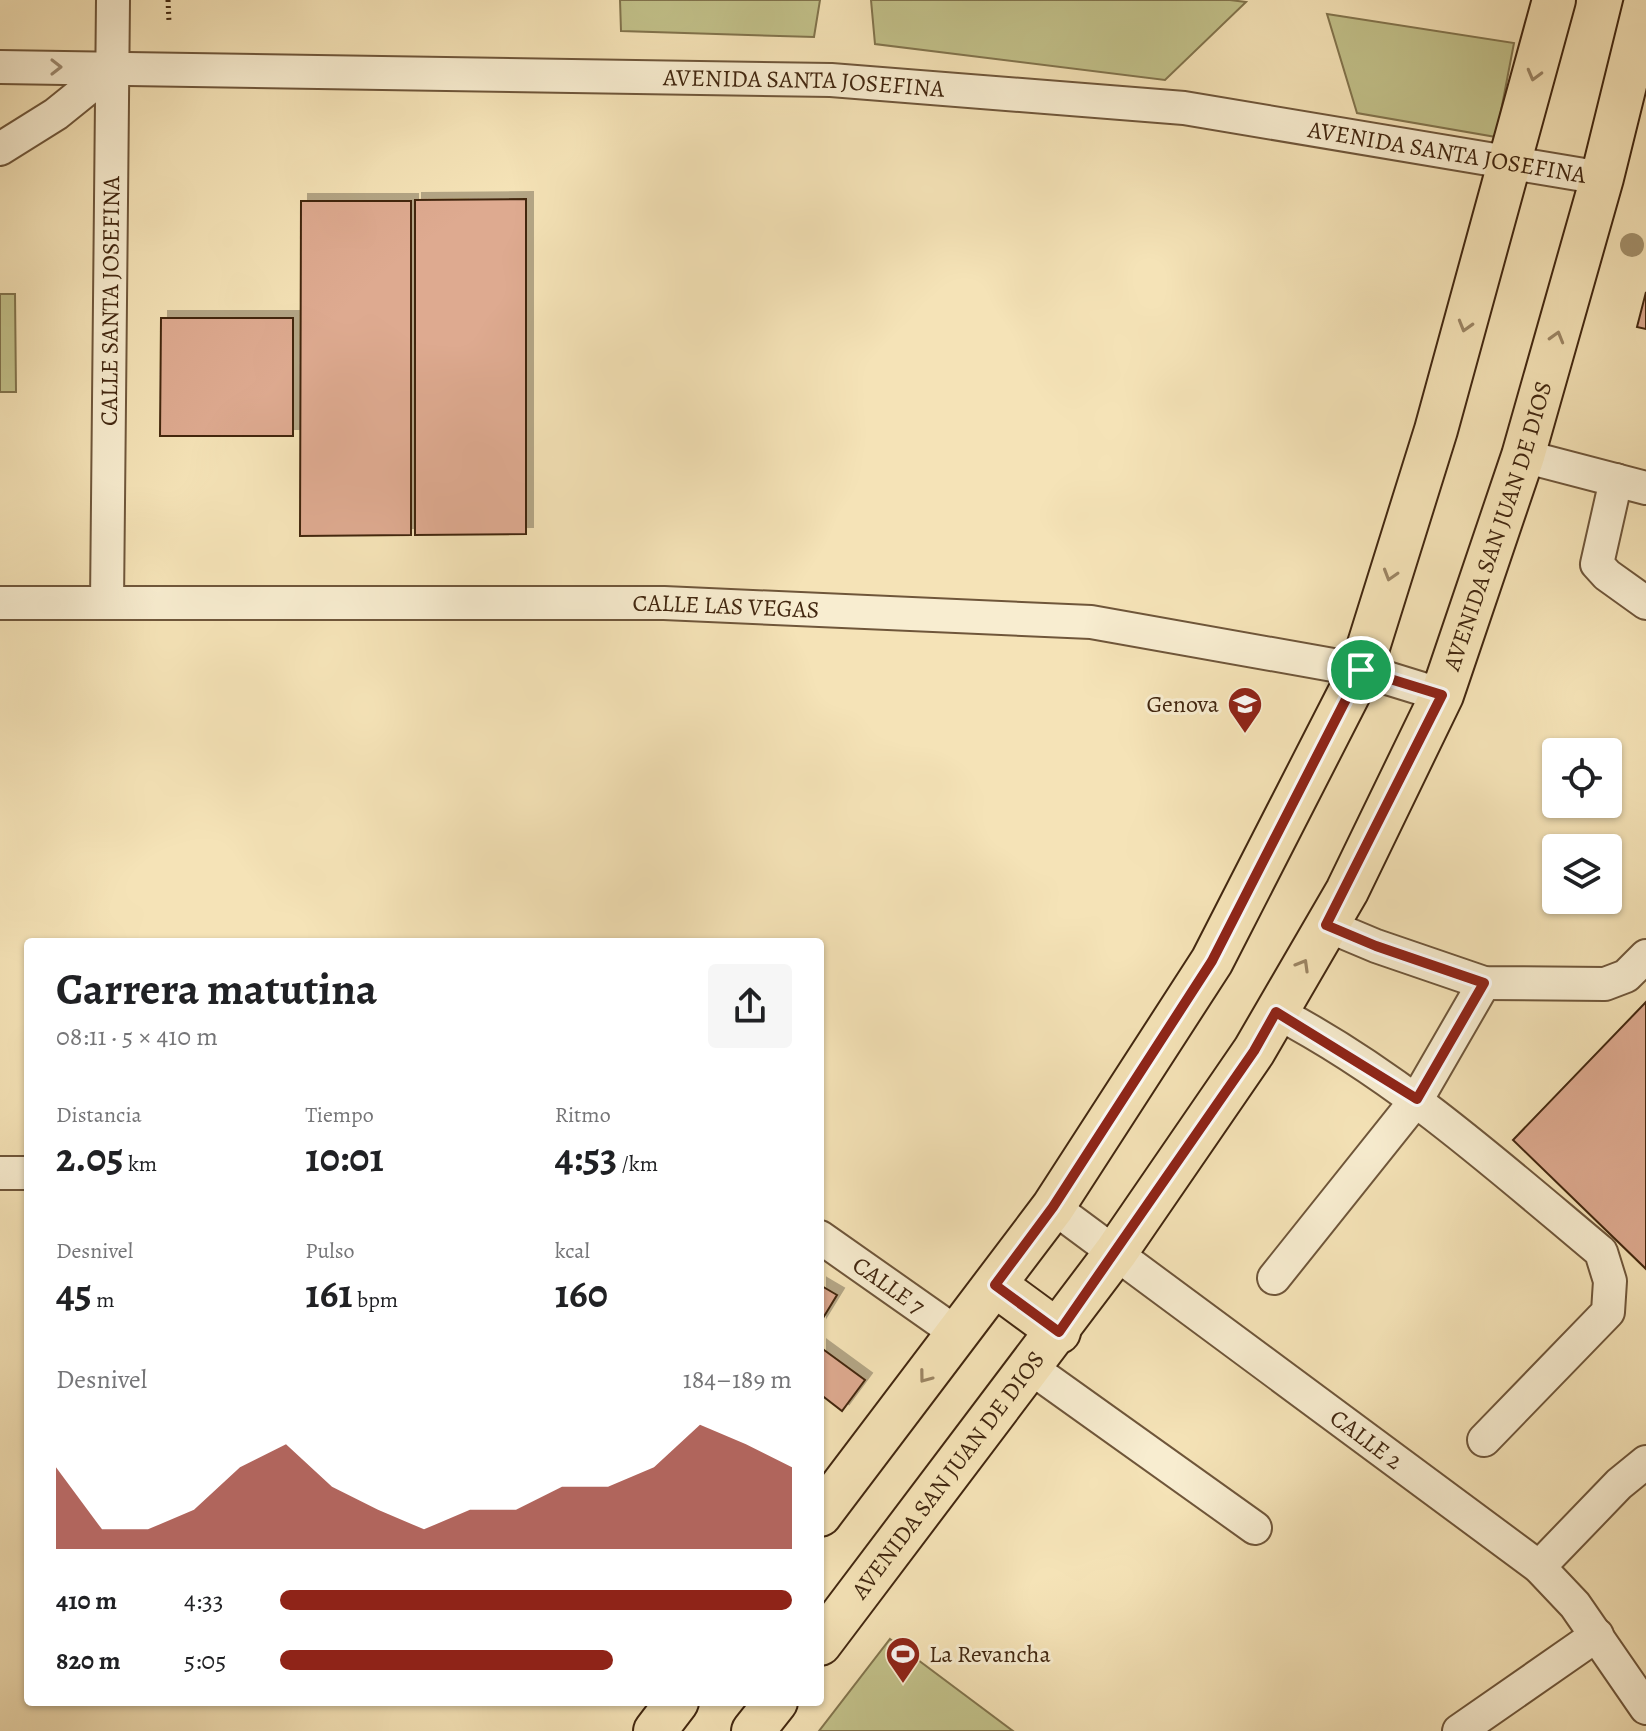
<!DOCTYPE html>
<html lang="es">
<head>
<meta charset="utf-8">
<style>
	body { margin:0; font-family:Alegreya,serif; background:#f6f6f6; color:#202124; height:100vh; display:flex; flex-direction:column; font-size:30px; white-space:nowrap }
	* { box-sizing:border-box; margin:0 }
	p { font-size:26px; color:#757577 }
	.icon { flex:none; width:44px; height:44px; fill:none; stroke:currentColor; stroke-width:2; stroke-linecap:round; stroke-linejoin:round }
	.map { position:relative; flex:1; overflow:hidden }
	.side { position:absolute; left:24px; top:938px; width:800px; height:768px; display:flex; flex-direction:column; background:#fff; border-radius:8px; box-shadow:0 2px 6px #0004 }
	.side>* { flex:none }
	.tools { position:absolute; left:1542px; top:738px; display:grid; gap:16px }
	.tools a { display:grid; place-items:center; width:80px; height:80px; border-radius:8px; background:#fff; box-shadow:0 2px 6px #0004; font-size:40px }
	.pin { position:absolute; display:grid; place-items:center; width:68px; height:68px; color:#fff; margin:-34px; border:4px solid #fff; border-radius:50%; box-shadow:0 2px 8px #0007 }
	.round { display:grid; place-items:center; flex:none; width:84px; height:84px; border-radius:8px; background:#f6f6f6 }
	.headline { display:flex; align-items:center; justify-content:space-between; height:136px; padding:0 32px }
	h1 { font-size:44px; font-weight:600; line-height:60px }
	.figures { display:grid; grid-template-columns:repeat(3,1fr); gap:12px; height:136px; padding:8px 32px }
	.figures div { display:grid; align-content:center }
	.figures b { font-size:40px; font-weight:600 }
	.figures small { font-size:22px; font-weight:400 }
	.figures p { font-size:22px }
	.chart { height:224px; padding:16px 32px }
	.chart p { display:flex; justify-content:space-between }
	.chart svg { width:100%; height:144px; margin-top:8px; fill:#8f2418; opacity:.7 }
	ul { padding:0 32px; list-style:none; font-size:26px }
	li { display:grid; grid-template-columns:128px 96px 1fr; align-items:center; height:60px }
	li i { height:20px; border-radius:10px; background:#8f2418 }
	.map>svg:first-child { display:block }
</style>
</head>
<body>
<div class="map">
<svg width="1646" height="1731" viewBox="0 0 1646 1731">
	<defs>
		<filter id="shadow"><feDropShadow dx="7" dy="-7" stdDeviation="0" flood-color="#0004"/></filter>
	</defs>
	<rect width="100%" height="100%" fill="#f5e3b7"/>
	<filter id="stains"><feTurbulence type="fractalNoise" baseFrequency=".0025" numOctaves="4"/><feColorMatrix values="0 0 0 0 .2 0 0 0 0 .09 0 0 0 0 .02 0 0 0 .5 -.17"/></filter>
	<radialGradient id="worn" r=".72"><stop offset=".6" stop-color="#630" stop-opacity="0"/><stop offset="1" stop-color="#630" stop-opacity=".3"/></radialGradient>
	<path fill="#c2c18a" stroke="#82744d" stroke-width="2" d="M620 0H820L814 37 621 31Z
		M871 0H1230L1246 2 1165 80 875 44Z
		M1327 14 1514 43 1496 137 1357 113Z
		M0 294H15L16 392H0Z
		M890 1639 1013 1731H819Z"/>
	<path fill="#deaa90" stroke="#422710" stroke-width="2" filter="url(#shadow)" d="M526 199V534L415 535V200Z
		M301 201H411V535L300 536Z
		M1646 292V329L1637 327Z
		M161 318H293V436H160Z
		M1646 1002V1269L1513 1140Z
		M820 1285 837 1295 820 1323Z
		M820 1347 865 1380 842 1411 820 1394Z"/>
	<g fill="none" stroke-linecap="round" stroke-linejoin="round">
		<g stroke="#6f563a" stroke-width="36">
			<g id="minor">
				<path id="s1" d="M0 67 831 80 1184 108 1602 178"/>
				<path d="M0 149 56 114 113 68"/>
				<path d="M1523 456 1646 488"/>
				<path d="M1616 480 1597 564 1607 575 1646 603"/>
				<path id="s2" d="M0 603H664L1091 622 1361 670 1442 695"/>
				<path id="s3" d="M107 603 113 0"/>
				<path d="M1326 925 1376 946 1484 983 1605 984 1626 976 1646 956"/>
				<path d="M1276 1012C1397 1075 1497 1165 1601 1252L1610 1281 1608 1312 1484 1440"/>
				<path d="M0 1173H28"/>
				<path id="s4" d="M1053 1207 1539 1567 1575 1605 1646 1708"/>
				<path id="s5" d="M820 1237 958 1334"/>
				<path d="M1274 1278 1417 1099 1484 983"/>
				<path d="M1031 1368 1255 1528"/>
				<path d="M1539 1567 1619 1484 1646 1462"/>
				<path d="M1459 1731 1597 1635"/>
			</g>
		</g>
		<g stroke="#422710" stroke-width="46">
			<g id="major">
				<path d="M995 1285 1059 1332"/>
				<path d="M820 1515 1053 1207 1212 961 1361 670 1436 430 1554 0"/>
				<path id="s6" d="M820 1644 1116 1252 1254 1051 1347 891 1442 695 1523 456 1602 178 1646 0"/>
				<path d="M655 1731 677 1702"/>
				<path d="M753 1731 776 1702"/>
			</g>
		</g>
		<path stroke="#422710" stroke-width="5" stroke-dasharray="2 4" stroke-linecap="butt" d="M168 0 169 22"/>
		<use href="#minor" stroke="#f8edd0" stroke-width="32"/>
		<use href="#major" stroke="#f5e3b7" stroke-width="42"/>
	</g>
	<circle fill="#a4916c" cx="1632" cy="245" r="12"/>
	<defs><path id="oneway-chevron" d="M-2-3.5L2.5 0L-2 3.5" fill="none" stroke-width="1.6" stroke-linecap="round" stroke-linejoin="round" transform="scale(2)"/></defs>
	<use stroke="#9d8a70" href="#oneway-chevron" transform="translate(56 67)"/>
	<g stroke="#9c8564">
		<use href="#oneway-chevron" transform="translate(1534 75) rotate(105)"/>
		<use href="#oneway-chevron" transform="translate(1465 326) rotate(106)"/>
		<use href="#oneway-chevron" transform="translate(1557 337) rotate(-74)"/>
		<use href="#oneway-chevron" transform="translate(1390 575) rotate(107)"/>
		<use href="#oneway-chevron" transform="translate(1303 965) rotate(-60)"/>
		<use href="#oneway-chevron" transform="translate(925 1377) rotate(127)"/>
	</g>
	<g fill="none" stroke-linecap="round" stroke-linejoin="round">
		<g stroke="#fff" stroke-width="16">
			<path id="route" d="M1361 670 1442 695 1326 925 1376 946 1484 983 1417 1099 1276 1012 1254 1051 1059 1332 995 1285 1053 1207 1212 961Z"/>
		</g>
		<use href="#route" stroke="#8f2418" stroke-width="10"/>
	</g>
	<defs>
		<g id="school-pin" transform="scale(1.8)"><path d="M0 17L-7.5 6A9.5 9.5 0 1 1 7.5 6Z" fill="#8f2418" stroke="#f8edd0"/><path d="M0-5L7-2L0 1L-7-2ZM-4 1L0 2.5L4 1V4Q0 6-4 4Z" fill="#fff"/></g>
		<g id="stadium-pin" transform="scale(1.8)"><path d="M0 17L-7.5 6A9.5 9.5 0 1 1 7.5 6Z" fill="#8f2418" stroke="#f8edd0"/><path d="M0-5a6.5 5 0 1 0 0 10a6.5 5 0 1 0 0-10ZM-3.5-1.8h7v3.6h-7Z" fill="#fff"/></g>
	</defs>
	<g fill-rule="evenodd">
		<use href="#school-pin" x="1245" y="704"/>
		<use href="#stadium-pin" x="903" y="1654"/>
	</g>
	<g text-anchor="middle" stroke-width="6" stroke-linejoin="round" paint-order="stroke">
		<g font-size="24" fill="#422710" stroke="#f8edd0">
			<text dy="8" stroke="none"><textPath href="#s1" startOffset="804">AVENIDA SANTA JOSEFINA</textPath></text>
			<text dy="8" stroke="none"><textPath href="#s1" startOffset="1452">AVENIDA SANTA JOSEFINA</textPath></text>
			<text dy="8" stroke="none"><textPath href="#s3" startOffset="302">CALLE SANTA JOSEFINA</textPath></text>
			<text dy="8" stroke="none"><textPath href="#s6" startOffset="1316">AVENIDA SAN JUAN DE DIOS</textPath></text>
			<text dy="8" stroke="none"><textPath href="#s2" startOffset="726">CALLE LAS VEGAS</textPath></text>
			<text dy="8" stroke="none"><textPath href="#s5" startOffset="84">CALLE 7</textPath></text>
			<text dy="8" stroke="none"><textPath href="#s4" startOffset="390">CALLE 2</textPath></text>
			<text dy="8" stroke="none"><textPath href="#s6" startOffset="212">AVENIDA SAN JUAN DE DIOS</textPath></text>
		</g>
		<g font-size="24" fill="#422710" stroke="#f8edd0" text-anchor="end">
			<text x="1219" y="712">Genova</text>
			<text x="929" y="1662" text-anchor="start">La Revancha</text>
		</g>
	</g>
	<rect width="100%" height="100%" filter="url(#stains)"/>
	<rect width="100%" height="100%" fill="url(#worn)"/>
</svg>
<div class="tools">
<a><svg class="icon" aria-label="locate" viewBox="0 0 24 24"><circle cx="12" cy="12" r="6"/><path d="M12 2v4M12 18v4M2 12h4M18 12h4"/></svg></a>
<a><svg class="icon" aria-label="layers" viewBox="0 0 24 24"><path d="M12 4l9 5-9 5-9-5zM3 14l9 5 9-5"/></svg></a>
</div>
<div class="pin" style="left:1361px;top:670px;background:#1e9e55"><svg class="icon" aria-label="arrive" viewBox="0 0 24 24"><path d="M6 21V4h12l-3 4 3 4H6"/></svg></div>
<section class="side">
<div class="headline"><div><h1>Carrera matutina</h1><p>08:11 · 5 × 410 m</p></div><a class="round"><svg class="icon" aria-label="share" viewBox="0 0 24 24"><path d="M12 15V3M7 8l5-5 5 5M5 13v7h14v-7"/></svg></a></div>
<div class="figures">
<div><p>Distancia</p><b>2.05<small> km</small></b></div>
<div><p>Tiempo</p><b>10:01</b></div>
<div><p>Ritmo</p><b>4:53<small> /km</small></b></div>
</div>
<div class="figures">
<div><p>Desnivel</p><b>45<small> m</small></b></div>
<div><p>Pulso</p><b>161<small> bpm</small></b></div>
<div><p>kcal</p><b>160</b></div>
</div>
<div class="chart"><p><span>Desnivel</span>184–189 m</p>
<svg viewBox="0 0 160 44" preserveAspectRatio="none"><path d="M0 44V19L10 38L20 38L30 32L40 19L50 12L60 25L70 32L80 38L90 32L100 32L110 25L120 25L130 19L140 6L150 12L160 19V44z"/></svg>
</div>
<ul>
<li><b>410 m</b>4:33<i style="width:100%"></i></li>
<li><b>820 m</b>5:05<i style="width:65%"></i></li>
</ul>
</section>
</div>
</body>
</html>
